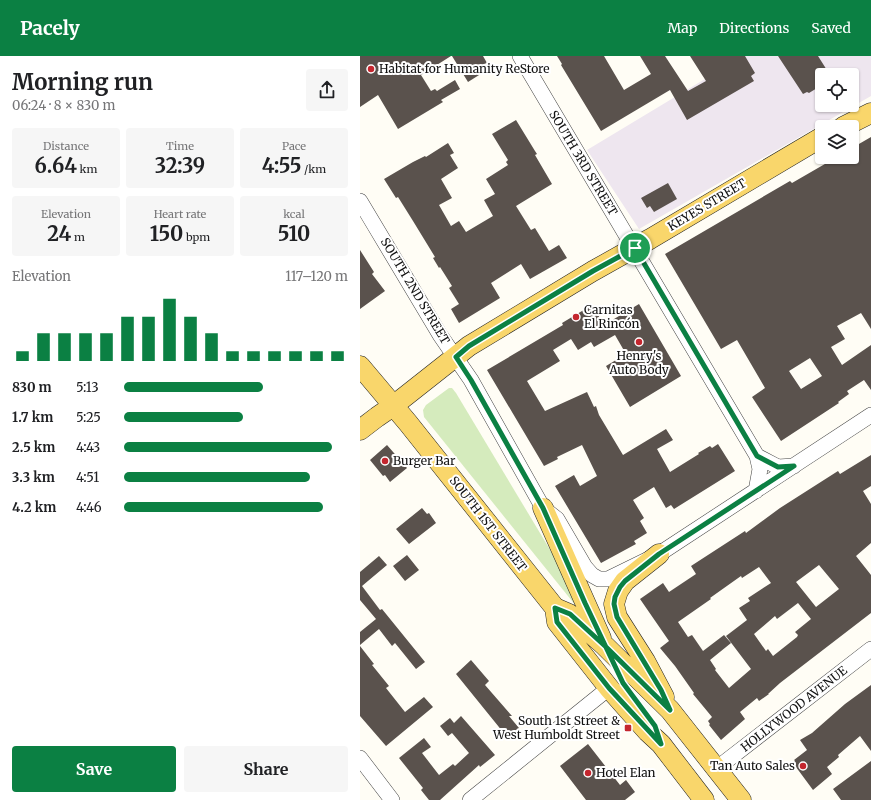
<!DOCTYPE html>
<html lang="en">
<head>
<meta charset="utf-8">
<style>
	body { margin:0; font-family:Merriweather,serif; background:#f6f6f6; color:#202124; height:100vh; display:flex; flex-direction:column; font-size:15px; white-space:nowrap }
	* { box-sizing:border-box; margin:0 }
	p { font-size:13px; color:#757577 }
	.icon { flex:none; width:22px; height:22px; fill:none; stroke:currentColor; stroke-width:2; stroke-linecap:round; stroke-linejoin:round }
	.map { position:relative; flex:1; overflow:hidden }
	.sheet { display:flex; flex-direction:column; background:#fff; width:360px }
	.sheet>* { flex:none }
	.buttons { position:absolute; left:455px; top:12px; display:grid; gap:8px }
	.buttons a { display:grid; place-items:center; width:44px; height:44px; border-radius:4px; background:#fff; box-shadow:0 1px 3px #0004; font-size:20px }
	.pin { position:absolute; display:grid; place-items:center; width:34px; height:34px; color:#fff; margin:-17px; border:2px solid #fff; border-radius:50%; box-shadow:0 1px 4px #0007 }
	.round { display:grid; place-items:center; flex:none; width:42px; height:42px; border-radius:4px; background:#f6f6f6 }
	.summary { display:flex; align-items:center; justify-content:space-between; height:68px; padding:0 12px }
	h1 { font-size:22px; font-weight:700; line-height:30px }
	.metrics { display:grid; grid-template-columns:repeat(3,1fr); gap:6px; height:68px; padding:4px 12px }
	.metrics div { display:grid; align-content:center; border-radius:4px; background:#f6f6f6; text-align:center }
	.metrics b { font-size:20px; font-weight:700 }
	.metrics small { font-size:11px; font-weight:400 }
	.metrics p { font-size:11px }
	.chart { height:112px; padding:8px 12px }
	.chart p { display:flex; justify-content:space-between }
	.chart svg { width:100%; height:72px; margin-top:4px; stroke:#0b8043; stroke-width:6 }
	.action { display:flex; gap:8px; margin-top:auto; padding:8px 12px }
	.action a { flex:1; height:46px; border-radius:4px; background:#0b8043; color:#fff; font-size:16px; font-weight:700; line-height:46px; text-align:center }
	.action a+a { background:#f6f6f6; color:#202124 }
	ul { padding:0 12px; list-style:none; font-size:13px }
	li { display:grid; grid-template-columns:64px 48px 1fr; align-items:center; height:30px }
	li i { height:10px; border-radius:5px; background:#0b8043 }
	header { display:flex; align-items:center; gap:24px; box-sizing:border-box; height:56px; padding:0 20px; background:#0b8043; color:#fff }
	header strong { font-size:19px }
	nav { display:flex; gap:22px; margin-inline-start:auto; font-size:14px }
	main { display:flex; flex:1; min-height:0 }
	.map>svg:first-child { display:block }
</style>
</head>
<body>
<header>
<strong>Pacely</strong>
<nav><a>Map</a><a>Directions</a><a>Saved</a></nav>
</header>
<main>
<section class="sheet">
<div class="summary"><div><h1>Morning run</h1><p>06:24 · 8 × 830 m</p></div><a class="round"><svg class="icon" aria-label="share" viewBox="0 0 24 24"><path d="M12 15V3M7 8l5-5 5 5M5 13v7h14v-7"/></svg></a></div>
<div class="metrics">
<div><p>Distance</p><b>6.64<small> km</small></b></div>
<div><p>Time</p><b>32:39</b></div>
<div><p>Pace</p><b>4:55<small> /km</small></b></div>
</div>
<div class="metrics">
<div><p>Elevation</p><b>24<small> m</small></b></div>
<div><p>Heart rate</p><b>150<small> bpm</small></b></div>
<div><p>kcal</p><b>510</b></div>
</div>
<div class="chart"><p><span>Elevation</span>117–120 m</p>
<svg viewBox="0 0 160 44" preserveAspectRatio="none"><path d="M5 44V38M15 44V27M25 44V27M35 44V27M45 44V27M55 44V17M65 44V17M75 44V6M85 44V17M95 44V27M105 44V38M115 44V38M125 44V38M135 44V38M145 44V38M155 44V38"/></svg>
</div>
<ul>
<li><b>830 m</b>5:13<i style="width:62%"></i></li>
<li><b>1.7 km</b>5:25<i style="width:53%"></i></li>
<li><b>2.5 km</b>4:43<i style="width:93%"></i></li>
<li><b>3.3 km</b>4:51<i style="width:83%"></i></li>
<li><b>4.2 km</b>4:46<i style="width:89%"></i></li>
</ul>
<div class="action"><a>Save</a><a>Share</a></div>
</section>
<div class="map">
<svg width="511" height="744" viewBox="0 0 511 744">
	<rect width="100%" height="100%" fill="#fffdf5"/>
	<path fill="#eee6ef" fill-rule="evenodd" d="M383 0H511V40L279 173 227 94ZM462 19H492V49H462Z"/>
	<path fill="#d5ebbd" d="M89 332H92L96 337 201 512 216 550 64 361 63 354 66 349Z"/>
	<path fill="#5a524d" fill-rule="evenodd" d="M0 0H91L61 19 71 35 75 33 77 35 95 24 100 33 81 44 83 46 38 73 18 39 0 51Z
		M92 0H123L127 7 124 8 127 14 108 26Z
		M197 0H244L264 34 291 18 280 0H305L328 35 346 25 330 0H385L395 17 391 20 394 25 327 64 310 34 241 75 201 9 202 8Z
		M418 0H458L470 19H462V29L449 37 447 36 443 38Z
		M156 64 175 95 177 98 175 99 192 128 156 150 171 174 175 172 189 195 199 189 207 202 170 223 161 208 131 227 140 242 99 267 91 253 99 248 89 232 92 230 80 211 79 212 73 202 75 201 53 165 38 141 36 142 24 123 53 106 65 100 66 101 88 87 94 97 90 99 98 112 81 123 92 142 79 149 91 170 99 165 106 176 133 160 124 144 135 138 126 123 148 109 146 106 148 104 132 78Z
		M511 81V273L501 257 477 270 485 283 471 291 482 309 511 289V334L504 324 487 335 489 338 478 346 479 347 421 385 392 341 405 332 377 284 361 293 305 198 430 125 432 127 477 101H492V92ZM450 302 462 320 441 333 429 315Z
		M308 127 317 143 294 156 290 150 287 152 281 142Z
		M0 194 14 216 12 218 25 235 0 253Z
		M279 248 321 320 270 351 246 310 266 298 255 279 234 291 231 286 218 294 211 283 193 294 200 305 167 325 185 355 227 336 234 351 236 350 239 359 263 399 306 373 313 384 297 393 310 416 339 398 338 397 350 390 352 392 358 388 375 415 314 453 311 449 306 452 294 431 273 444 284 462 280 465 287 477 274 485 276 488 241 507 195 430 214 419 220 430 237 420 222 389 197 401 198 403 184 410 127 314 203 269 202 267 232 249 244 269Z
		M27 389 47 412 30 426 25 419 23 420 10 404Z
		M511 399V430L503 435 511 448V487L496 500 511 519V557L420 627 408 638H409L399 645 397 642 380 656 385 663 361 684 349 669 350 668 348 665 352 661 333 638 334 637 315 610 300 592 309 585 280 543 303 527 309 536 336 518 331 510 385 475 386 477 420 452 478 415 480 418ZM459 509 479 533 456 551 436 526ZM399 511 411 527 388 542 390 545 379 552 387 564 366 580 391 613 369 632 355 614 356 613 350 604 371 587 364 579 343 595 332 579 328 581 318 566 351 543 350 542 357 537 381 520 382 522ZM438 547 451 563 435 576 438 579 437 581 413 600 408 593 406 595 394 578 415 560 417 563Z
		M62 452 67 458 69 457 76 467 49 488 36 473Z
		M47 499 59 514 45 525 33 510Z
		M19 500 27 509 2 530 20 554 22 553 65 606 56 613 35 587 32 590 19 573 0 589V576L16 563 0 544V516Z
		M0 590 14 608 12 609 29 630 26 632 45 656 64 641 73 651 26 690 0 660Z
		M111 604 129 625 125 629 152 660H149L159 672 147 681 96 618Z
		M511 629V695L500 680 478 699 479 701 467 711 472 718 453 734 433 707 435 705 434 704 447 694 440 684 452 677 485 648Z
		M101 660 135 699 120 711 119 709 80 744H69L61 734 63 732 39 702 64 682 71 691 62 697 79 719 93 708 95 710 109 697 92 677 88 680 80 670 90 662 94 667Z
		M228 688 260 729 266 724 275 736 265 744H226L200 710Z
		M511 705V744H481L473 733Z"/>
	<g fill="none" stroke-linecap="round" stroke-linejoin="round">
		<g stroke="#444" stroke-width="16">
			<path id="minor" d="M160 0 397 400 400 413 396 435
				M0 145 80 279 111 324 183 452 197 463 225 511 232 519 239 523H248L299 498 511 359
				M397 400 418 411 434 410
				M0 702 32 744
				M356 713 511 593
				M110 744 249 632"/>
		</g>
		<g stroke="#222" stroke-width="21">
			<path id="major" d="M483 71 511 57
				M0 310 48 367 195 552 197 566 249 632 288 676 301 688 344 744
				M0 374 17 361 33 350 109 290 233 215 290 183 462 81
				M183 452 241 582
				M299 498 265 525 258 535 254 548 257 561 285 605 304 641
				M195 552 209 558 245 590 310 654 381 744"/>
		</g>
		<use href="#minor" stroke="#fff" stroke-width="15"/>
		<use href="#major" stroke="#f9d66b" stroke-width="20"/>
	</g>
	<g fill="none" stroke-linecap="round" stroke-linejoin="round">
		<g stroke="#fff" stroke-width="8">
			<path id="route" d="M275 192 233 215 109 290 96 301 111 324 183 452 225 547 263 627 295 670 301 688 249 632 197 566 195 552 210 558 245 590 310 654 301 634 257 561 254 548 255 541 260 531 265 525 299 498 434 410 418 411 397 400 275 192"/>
		</g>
		<use href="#route" stroke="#0b8043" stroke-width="5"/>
	</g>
	<g fill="#c4262e" stroke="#fff" stroke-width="1.5">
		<circle cx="11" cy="13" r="4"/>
		<circle cx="216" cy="261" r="4"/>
		<circle cx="279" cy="286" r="4"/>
		<circle cx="25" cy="405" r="4"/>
		<rect x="264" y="668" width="8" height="8" rx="2"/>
		<circle cx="443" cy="710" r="4"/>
		<circle cx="228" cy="717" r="4"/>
	</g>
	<g text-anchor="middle" stroke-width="4" stroke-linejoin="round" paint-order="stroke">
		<g font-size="12" fill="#111" stroke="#fff" text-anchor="start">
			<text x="19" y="17">Habitat for Humanity ReStore</text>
			<text x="224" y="258">Carnitas<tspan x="224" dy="14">El Rincón</tspan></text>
			<text x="279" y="304" text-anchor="middle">Henry's<tspan x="279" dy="14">Auto Body</tspan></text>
			<text x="33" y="409">Burger Bar</text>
			<text x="260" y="669" text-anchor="end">South 1st Street &amp;<tspan x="260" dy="14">West Humboldt Street</tspan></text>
			<text x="435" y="714" text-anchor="end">Tan Auto Sales</text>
			<text x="236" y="721">Hotel Elan</text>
		</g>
		<g font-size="12" fill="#111" stroke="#fff">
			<text transform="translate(223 107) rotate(59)" y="4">SOUTH 3RD STREET</text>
			<text transform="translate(347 149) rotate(-31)" y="4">KEYES STREET</text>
			<text transform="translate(55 235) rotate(59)" y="4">SOUTH 2ND STREET</text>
			<text transform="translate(128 468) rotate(52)" y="4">SOUTH 1ST STREET</text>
			<text transform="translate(434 653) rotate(-38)" y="4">HOLLYWOOD AVENUE</text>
		</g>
	</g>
</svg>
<div class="buttons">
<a><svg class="icon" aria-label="locate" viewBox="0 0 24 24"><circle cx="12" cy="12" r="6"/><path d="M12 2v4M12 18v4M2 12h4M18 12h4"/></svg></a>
<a><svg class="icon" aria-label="layers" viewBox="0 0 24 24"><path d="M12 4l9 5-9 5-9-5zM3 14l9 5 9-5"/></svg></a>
</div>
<div class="pin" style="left:275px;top:192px;background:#1e9e55"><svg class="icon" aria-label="arrive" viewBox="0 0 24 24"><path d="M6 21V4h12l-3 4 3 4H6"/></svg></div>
</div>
</main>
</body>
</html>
